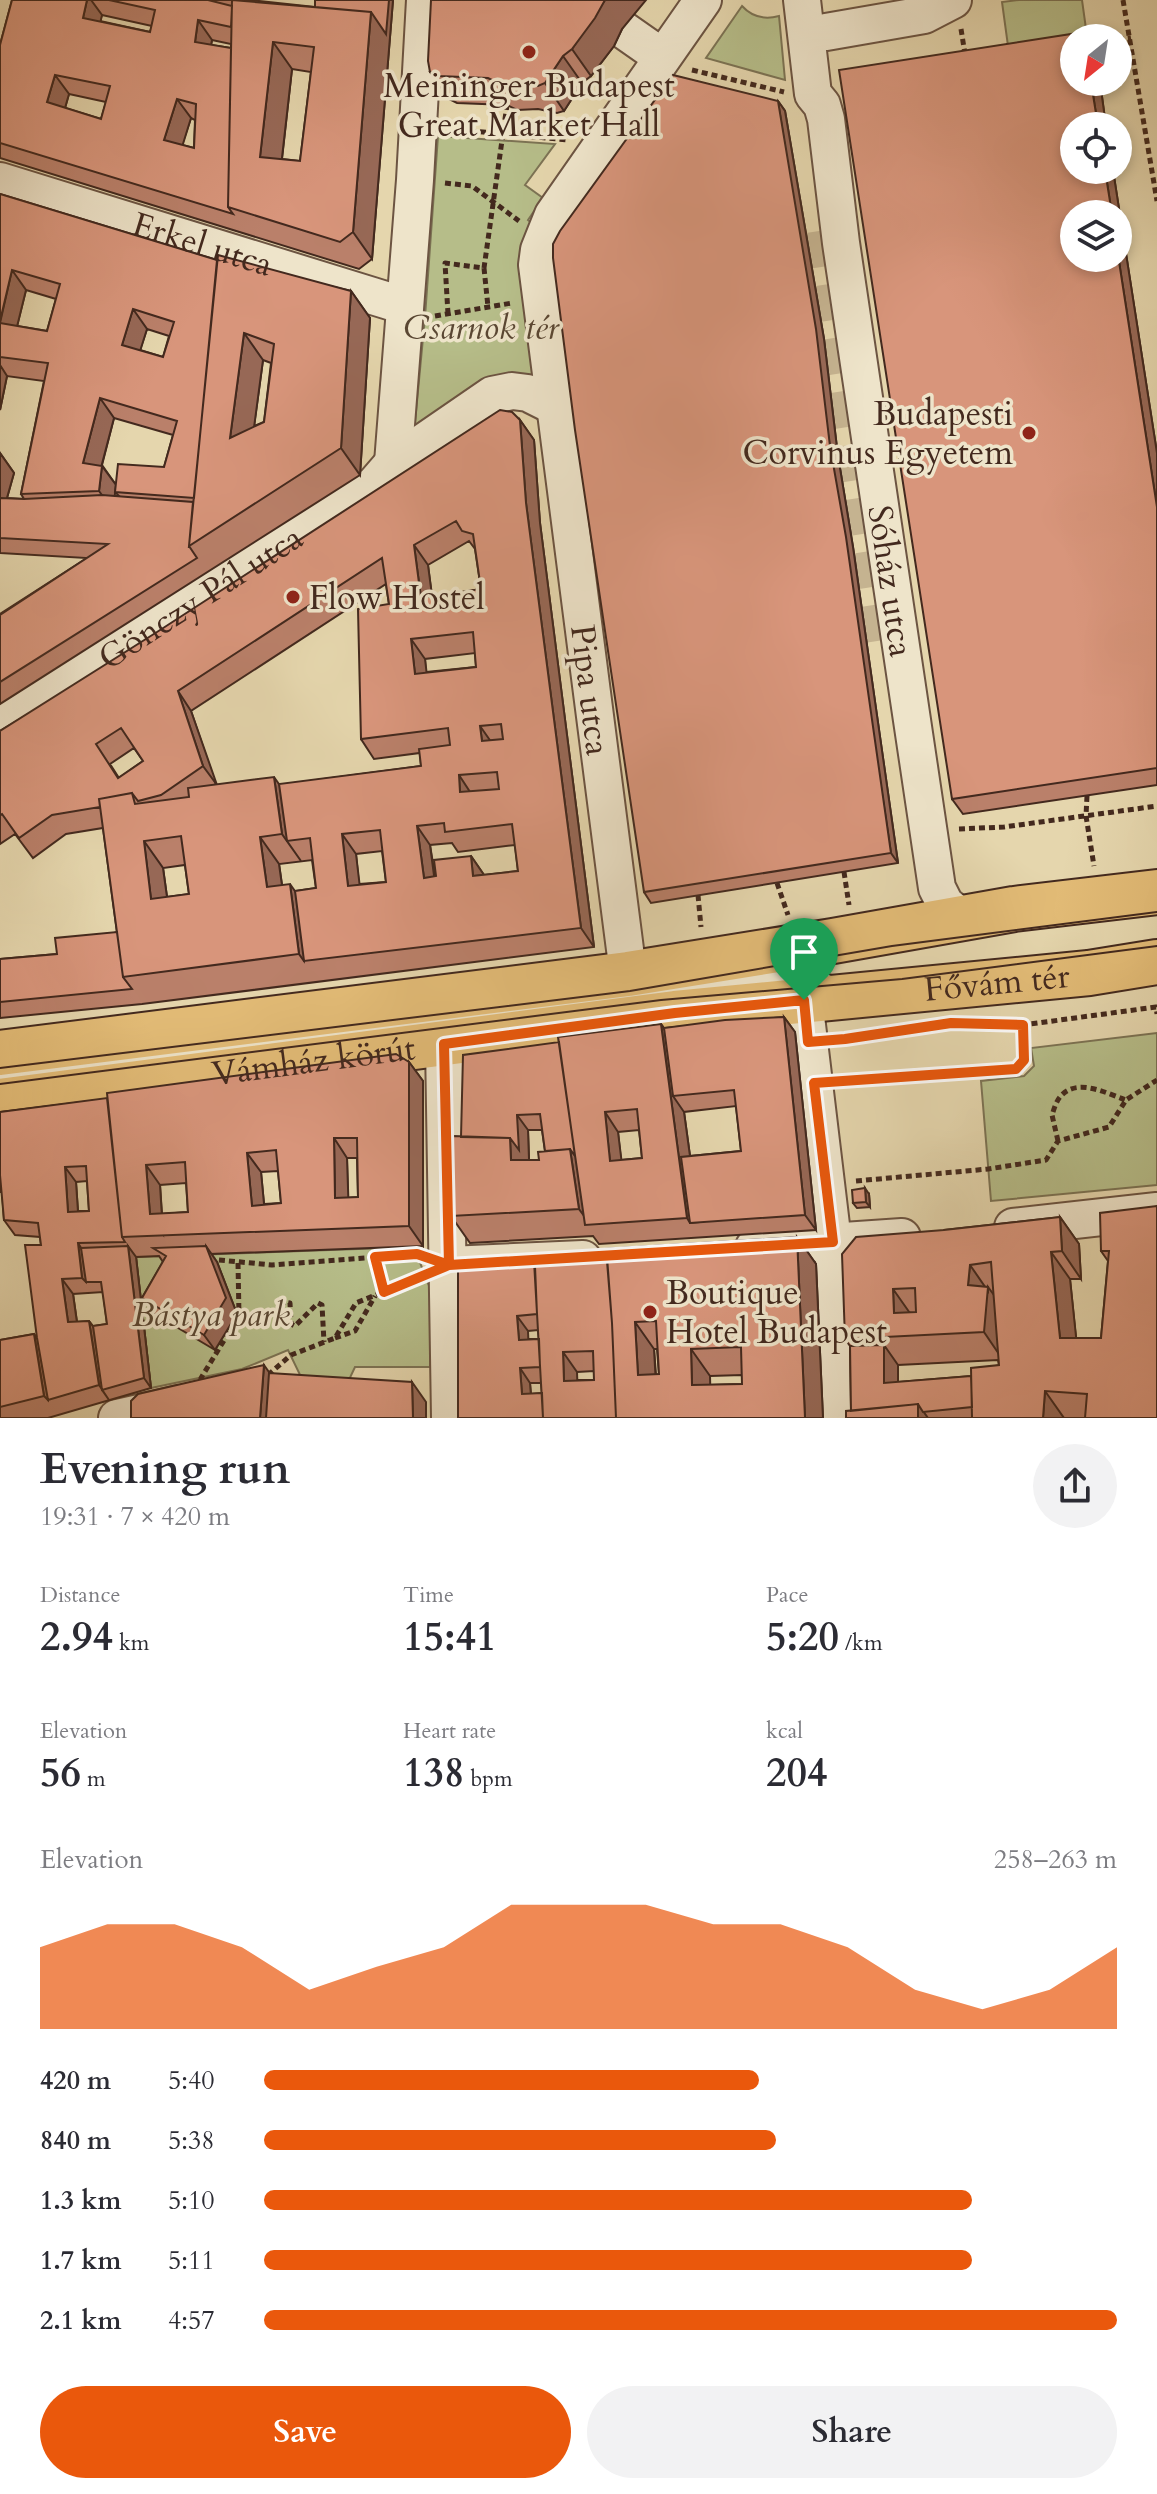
<!DOCTYPE html>
<html lang="en">
<head>
<meta charset="utf-8">
<style>
	body { margin:0; font-family:Cardo,serif; background:#f2f2f3; color:#2b2b33; height:100vh; display:flex; flex-direction:column; font-size:30px; white-space:nowrap }
	* { box-sizing:border-box; margin:0 }
	p { font-size:26px; color:#7c7c81 }
	.icon { flex:none; width:44px; height:44px; fill:none; stroke:currentColor; stroke-width:2; stroke-linecap:round; stroke-linejoin:round }
	.map { position:relative; height:1418px; overflow:hidden }
	.drawer { display:flex; flex-direction:column; background:#fff; flex:1 }
	.drawer>* { flex:none }
	.needle { width:52px; rotate:210deg }
	.buttons { position:absolute; left:1060px; top:24px; display:grid; gap:16px }
	.buttons a { display:grid; place-items:center; width:72px; height:72px; border-radius:50%; background:#fff; box-shadow:0 4px 12px #0003; font-size:40px }
	.pin { position:absolute; display:grid; place-items:center; width:68px; height:68px; color:#fff; margin:-82px -34px; border-radius:50% 50% 50% 0; rotate:-45deg; box-shadow:0 0 8px #0007 }
	.pin .icon { rotate:45deg }
	.round { display:grid; place-items:center; flex:none; width:84px; height:84px; border-radius:42px; background:#f2f2f3 }
	.head { display:flex; align-items:center; justify-content:space-between; height:136px; padding:0 40px }
	h1 { font-size:44px; font-weight:700; line-height:60px }
	.metrics { display:grid; grid-template-columns:repeat(3,1fr); gap:12px; height:136px; padding:8px 40px }
	.metrics div { display:grid; align-content:center }
	.metrics b { font-size:40px; font-weight:700 }
	.metrics small { font-size:22px; font-weight:400 }
	.metrics p { font-size:22px }
	.chart { height:224px; padding:16px 40px }
	.chart p { display:flex; justify-content:space-between }
	.chart svg { width:100%; height:144px; margin-top:8px; fill:#ea580c; opacity:.7 }
	.button { display:flex; gap:16px; margin-top:auto; padding:16px 40px }
	.button a { flex:1; height:92px; border-radius:48px; background:#ea580c; color:#fff; font-size:32px; font-weight:700; line-height:92px; text-align:center }
	.button a+a { background:#f2f2f3; color:#2b2b33 }
	ul { padding:0 40px; list-style:none; font-size:26px }
	li { display:grid; grid-template-columns:128px 96px 1fr; align-items:center; height:60px }
	li i { height:20px; border-radius:10px; background:#ea580c }
	.map>svg:first-child { display:block }
</style>
</head>
<body>
<div class="map">
<svg width="1157" height="1418" viewBox="0 0 1157 1418">
	<rect width="100%" height="100%" fill="#e5d6ad"/>
	<filter id="stains"><feTurbulence type="fractalNoise" baseFrequency=".0025" numOctaves="4"/><feColorMatrix values="0 0 0 0 .2 0 0 0 0 .09 0 0 0 0 .02 0 0 0 .5 -.17"/></filter>
	<radialGradient id="worn" r=".72"><stop offset=".6" stop-color="#630" stop-opacity="0"/><stop offset="1" stop-color="#630" stop-opacity=".3"/></radialGradient>
	<path fill="#b6bd89" stroke="#7c7354" stroke-width="2" d="M1019 0H1082L1087 36 1008 46 1002 2Z
		M742 6C752 17 764 20 779 16L785 80 706 58Z
		M438 136 555 144 525 185 543 198 528 220 538 228 545 385 414 433 425 317Z
		M1157 1033V1185L991 1201 981 1081 1024 1076 1034 1066 1031 1048Z
		M414 1247 431 1291 430 1367H355L347 1384 303 1381 288 1350 242 1369 151 1388 136 1257Z"/>
	<g fill="none" stroke-linecap="round" stroke-linejoin="round">
		<path stroke="#c5b390" stroke-width="36" stroke-dasharray="36 18" stroke-linecap="butt" d="M819 231 884 652"/>
		<g stroke="#6c5442" stroke-width="40">
			<g id="minor">
				<path id="s1" d="M802 0 813 94 822 105 826 119 841 243 937 888 945 904 961 917"/>
				<path d="M622 29 662 57"/>
				<path d="M826 32 924 15 953 0"/>
				<path id="s2" d="M0 181 405 306"/>
				<path d="M393 463 415 180 425 0"/>
				<path id="s3" d="M0 726 374 485 393 463 492 395 512 391 528 393 554 406"/>
				<path d="M631 996 537 265 539 250 553 215 703 0"/>
				<path d="M804 1000 833 1242 840 1418"/>
				<path d="M444 1044 450 1418"/>
				<path d="M0 1076 767 979 823 992"/>
				<path d="M1013 1227 1157 1211"/>
				<path d="M754 1247 902 1237"/>
				<path d="M449 1265 583 1259"/>
				<path d="M117 1418 179 1404"/>
			</g>
		</g>
		<g stroke="#43291e" stroke-width="48">
			<g id="major">
				<path d="M0 1053 628 974 833 941 1014 909 1157 892"/>
				<path id="s4" d="M0 1101 675 1013 1089 973 1157 962"/>
			</g>
		</g>
		<path stroke="#43291e" stroke-width="5" stroke-dasharray="6 4" stroke-linecap="butt" d="M1123 0 1157 201
			M961 29 965 54
			M1118 40 1131 38
			M692 70 784 92
			M450 129 568 140
			M445 183 472 186 519 221
			M484 268 488 307
			M448 314 445 263 484 268 507 105
			M435 316 512 303
			M1087 796 1086 816 1094 866
			M959 829 1004 827 1157 806
			M844 872 849 905
			M777 883 788 915
			M698 895 701 927
			M968 1024 1023 1025
			M841 1039 903 1030
			M842 1080 1016 1069 1024 1060 1023 1025 1156 1007 1157 1014
			M1058 1141 1052 1115C1054 1109 1056 1102 1060 1097 1076 1077 1106 1093 1126 1100
			M856 1181 988 1169 1046 1160 1058 1141 1109 1127 1126 1100 1157 1080
			M375 1257 384 1292
			M209 1259 272 1265 418 1254
			M238 1263 239 1316
			M335 1338 355 1331 375 1296
			M268 1375 291 1355 335 1338 356 1303 418 1278
			M202 1380 201 1378 239 1316H271L285 1302 290 1303 291 1324 295 1326 318 1303 322 1305 324 1342"/>
		<use href="#minor" stroke="#eee4ca" stroke-width="36"/>
		<use href="#major" stroke="#e2bb76" stroke-width="44"/>
		<path stroke="#43291e" stroke-width="2" d="M0 1068 630 991 892 946 1157 912
			M0 1084 661 1000 902 979 1157 946"/>
	</g>
	<path fill="#ba806a" stroke="#43291e" stroke-width="2" fill-rule="evenodd" d="M12 0H250L315 7 393 0 372 259 359 269 0 158V45ZM102 15 152 26 150 32 100 21ZM212 40 231 44V48L211 45ZM292 69 311 72 300 161 282 159ZM69 94 106 102 101 119 65 108ZM191 118 195 120 194 148 182 145Z
		M622 29 614 46 591 76 582 83 564 111 557 113 538 109 517 110 507 105 457 103 449 99 430 72Z
		M1074 82H1100L1106 126H1074L1113 170 1157 453V785L963 814 952 799Z
		M778 101 785 111 824 339 838 456 853 547 898 863 651 903 644 892Z
		M0 194 217 260 351 291 370 318 360 475 0 704V614L87 558 0 553V453L14 473 7 498 24 499 21 494 44 381 7 376 0 410ZM26 290 56 299 47 331 17 326ZM147 329 169 336 163 357 140 350ZM263 360 271 363 264 422 254 426ZM114 418 173 435 164 467 115 492 119 496H114L116 485 102 465Z
		M520 420 534 440 540 523 594 947 142 1004 0 1018V959L57 954 117 932 103 828 66 834 33 858 15 834 0 844V731ZM469 541 475 549 481 589 432 597 428 565ZM386 584 389 604 361 739 374 759 420 753 421 766 279 785H216L191 711ZM475 653 476 667 426 672 425 659ZM134 748 143 761 119 778 110 764ZM452 843 458 852 515 845 518 871 484 875 471 856 435 876 430 845ZM382 851 386 882 359 884 356 854ZM312 860 316 888 295 891 282 885 279 864ZM185 865 189 894 167 897 163 868Z
		M784 1017 795 1032 816 1230 599 1244 593 1236 470 1243 451 1216 461 1137 559 1042 661 1024 664 1028ZM736 1106 741 1151 690 1156 684 1112ZM528 1130H542L545 1151 539 1160H529ZM639 1130 642 1158 621 1160 618 1132Z
		M409 1062 423 1081V1246L211 1254 217 1262 237 1314 215 1350 153 1313 142 1298 163 1262 159 1256 136 1257 151 1388 48 1418H0V1340L34 1334 37 1338 41 1245 40 1237 15 1235 4 1220 2 1192H0V1112ZM347 1158H357L358 1197 348 1198ZM278 1171 281 1203 264 1204 261 1172ZM87 1181 89 1211H78L76 1182ZM186 1183 188 1212 162 1214 160 1185ZM103 1292 107 1324 93 1326 89 1321 77 1322 73 1294Z
		M869 1194 870 1207 857 1208 853 1203Z
		M1157 1206V1418H846L851 1411 850 1346 845 1339 944 1230 1060 1217 1079 1244 1081 1279H1070L1076 1338H1101L1108 1261 1101 1251ZM998 1360 999 1365 971 1376 898 1382V1365Z
		M797 1237 816 1264 823 1418H458L535 1266 607 1257ZM538 1330 539 1339H528V1331ZM654 1349H657L659 1374 656 1375ZM594 1371V1380H577V1372ZM742 1375V1384L710 1385V1376ZM530 1383H541L542 1393 531 1394Z"/>
	<path fill="#976856" stroke="#43291e" stroke-width="2" d="M87 0H91L102 15 97 37 83 18Z
		M389 0H393L372 259 353 232 371 12Z
		M605 0H646L622 29 614 46 591 76 572 49Z
		M198 20 212 40 208 61 195 42Z
		M273 42 292 69 279 184 260 157Z
		M563 56 582 83 564 111 545 83Z
		M55 75 69 94 61 122 47 102Z
		M1091 82H1100L1106 126H1098Z
		M177 99 191 118 178 160 164 140Z
		M778 101 785 111 824 339 838 456 853 547 898 863 891 853Z
		M1105 170H1113L1157 453V507L1118 255V214H1112Z
		M12 270 26 290 13 343 0 323Z
		M351 291 370 318 360 475 341 448Z
		M133 309 147 329 136 364 122 345Z
		M244 333 263 360 249 465 230 438Z
		M0 365 7 376 0 410Z
		M100 398 114 418 97 483 83 463Z
		M520 420 534 440 540 523 594 947 581 928 526 503Z
		M0 453 14 473 3 512 0 508Z
		M102 466 116 485 113 510 99 491Z
		M414 545 428 565 435 618 421 598Z
		M411 639 425 659 429 693 415 674Z
		M178 691 191 711 217 785 203 766Z
		M480 726 494 746 482 741Z
		M459 775 472 795 460 792Z
		M274 777 293 804 287 841 301 861 282 834Z
		M417 826 430 845 437 898 424 878Z
		M342 834 356 854 362 905 348 886Z
		M260 837 279 864 286 914 267 887Z
		M144 841 163 868 171 926 151 899Z
		M471 856 484 875 473 876Z
		M290 884 309 911 304 961 299 954Z
		M784 1017 795 1032 816 1230 805 1215Z
		M661 1024 675 1044 673 1096 684 1112 699 1222 690 1223 687 1218Z
		M409 1062 423 1081V1246L409 1226Z
		M605 1112 618 1132 624 1181 610 1161Z
		M517 1115 528 1130 530 1188 511 1160 510 1138Z
		M334 1138 347 1158 349 1218 335 1198Z
		M570 1149 579 1161 590 1224 579 1209Z
		M247 1153 261 1172 266 1225 252 1206Z
		M146 1165 160 1185 163 1234 150 1214Z
		M65 1167 76 1182 79 1227 68 1212Z
		M865 1188 869 1194 870 1207 866 1202Z
		M1060 1217 1079 1244 1081 1279 1062 1251Z
		M797 1237 816 1264 823 1418H805Z
		M78 1243 88 1259 86 1282 82 1278Z
		M128 1246 136 1257 151 1388 144 1378Z
		M206 1246 217 1262 237 1314 215 1350 204 1335Z
		M1051 1252 1070 1279 1079 1365 1060 1338Z
		M970 1265 988 1291V1287L1008 1314 1003 1360 984 1332 968 1285Z
		M62 1279 73 1294 79 1337 68 1322Z
		M893 1289 912 1316 894 1313Z
		M517 1316 528 1331 529 1355 519 1340Z
		M89 1321 100 1336 102 1390 109 1400 99 1385Z
		M635 1322 654 1349 657 1402 638 1375Z
		M34 1334 48 1354V1400L44 1396Z
		M884 1345 898 1365V1403L884 1383Z
		M691 1349 710 1376 711 1412 692 1385Z
		M563 1352 577 1372 578 1401 564 1381Z
		M264 1365 283 1392 281 1418H260Z
		M520 1368 530 1383 532 1410 522 1394Z
		M412 1382 426 1402V1418H413Z
		M1045 1391 1064 1418H1043Z
		M918 1404 928 1418H918Z"/>
	<path fill="#d8957b" stroke="#43291e" stroke-width="2" fill-rule="evenodd" d="M12 0H87L83 18 150 32 155 10 109 0H208L232 6 231 27 198 20 195 42 231 48 228 207 233 214 0 143V45ZM55 75 110 86 101 119 47 102ZM177 99 196 104 194 148 164 140Z
		M232 0 371 12 353 232 340 242 228 207ZM273 42 314 47 300 161 260 157Z
		M315 0H389L386 34 371 12 315 7Z
		M431 0H605L595 18 572 49 563 56 545 83 538 86 519 81 498 83 488 78 438 76 430 72 428 61Z
		M1084 32V38H1074V82H1091L1098 126H1074V170H1105L1112 214H1074V258H1118V255L1157 507V768L952 799 839 70Z
		M673 75 778 101 816 329 830 446 846 537 891 853 644 892 575 430 553 258V244L560 231Z
		M0 194 217 260 194 498 115 492 118 464 164 467 177 421 100 398 83 463 102 466 99 491 21 494 48 363 0 357V323L47 331 60 284 12 270 0 321ZM133 309 174 322 163 357 122 345Z
		M218 255 351 291 341 448 189 546ZM244 333 274 344 264 422 230 438Z
		M500 410 512 412 520 420 526 503 581 928 304 961 295 891 316 888 310 838 287 841 279 784 421 766 419 749 450 745 448 728 361 739 358 609 389 604 382 558 178 691 203 766 161 795 138 801 132 793 99 799 100 807 52 815 19 838 2 814 0 815V731L157 632ZM456 521 462 531 473 534 481 589 421 598 414 545ZM473 632 476 667 415 674 411 639ZM501 724 503 739 482 741 480 726ZM121 728 143 761 118 778 96 744ZM497 772 499 789 460 792 459 775ZM444 823 445 832 512 824 518 871 473 876 471 856 434 860 436 876 424 878 417 826ZM380 830 386 882 348 886 342 834Z
		M102 495 193 502 189 546 197 558 0 682V615L108 544 0 538V498L24 499Z
		M274 777 282 834 260 837 267 887 290 884 299 954 123 977 99 799 132 793 135 804 189 797 188 788ZM181 836 189 894 151 899 144 841Z
		M117 932 123 977 132 989 0 1002V959L57 954 55 938Z
		M784 1017 805 1215 690 1223 681 1157 741 1151 734 1090 673 1096 664 1028 725 1020Z
		M661 1024 687 1218 585 1225 558 1037ZM637 1109 642 1158 610 1161 605 1112Z
		M559 1042 575 1156 570 1149 545 1151 540 1114 517 1115 519 1150 510 1138 461 1137 463 1055Z
		M396 1054 409 1062V1226L122 1237 107 1093ZM334 1138H357L358 1197 335 1198ZM276 1150 281 1203 252 1206 247 1153ZM185 1162 188 1212 150 1214 146 1165Z
		M107 1098 122 1237 125 1242 78 1243 82 1278 62 1279 68 1322 89 1321 99 1385 48 1400 37 1338 25 1245H41L38 1223 4 1220 0 1175V1112ZM86 1166 89 1211 68 1212 65 1167Z
		M453 1136 510 1138 511 1160H539L538 1152 570 1149 579 1209 451 1216Z
		M865 1188 866 1202 853 1203 852 1190Z
		M1157 1206V1418H1085L1087 1394 1045 1391 1043 1418H972L971 1368 999 1365 991 1262 970 1265 968 1285 988 1287 984 1332 845 1339 842 1254 856 1237 944 1230 1060 1217 1062 1251 1051 1252 1060 1338H1101L1109 1251H1101L1100 1213ZM915 1288 916 1312 894 1313 893 1289Z
		M797 1237 805 1418H616L612 1323 606 1249ZM656 1321 659 1374 638 1375 635 1322ZM741 1347 742 1384 692 1385 691 1349Z
		M128 1246 144 1378 102 1390 93 1326 107 1324 101 1282H86L81 1248Z
		M206 1246 226 1298 204 1335 142 1298 166 1256 153 1248Z
		M607 1257 612 1323 616 1418H543L534 1261ZM593 1351 594 1380 564 1381 563 1352Z
		M535 1266 537 1314 517 1316 519 1340 539 1339 540 1367 520 1368 522 1394 542 1393 543 1418H458V1270Z
		M34 1334 44 1396 0 1407V1340Z
		M884 1345V1383L971 1376 972 1407 923 1412 918 1404 851 1411 850 1346Z
		M264 1365 260 1418H131V1401L138 1394Z
		M269 1373 412 1382 413 1418H266Z
		M918 1404V1418H846V1411Z"/>
	<g fill="none" stroke-linecap="round" stroke-linejoin="round">
		<g stroke="#fff" stroke-width="16">
			<path id="route" d="M804 1000 675 1013 444 1044 449 1265 417 1254 375 1257 384 1292 449 1265 833 1242 814 1083 1016 1069 1024 1060 1023 1025 951 1023 845 1039 808 1042 804 1000"/>
		</g>
		<use href="#route" stroke="#ea580c" stroke-width="10"/>
	</g>
	<g fill="#8f2418" stroke="#eee4ca" stroke-width="3">
		<circle cx="529" cy="52" r="8"/>
		<circle cx="1029" cy="433" r="8"/>
		<circle cx="293" cy="597" r="8"/>
		<circle cx="650" cy="1312" r="8"/>
	</g>
	<g text-anchor="middle" stroke-width="7" stroke-linejoin="round" paint-order="stroke">
		<g font-size="34" fill="#43291e" stroke="#eee4ca" text-anchor="start">
			<text x="529" y="97" text-anchor="middle">Meininger Budapest<tspan x="529" dy="39">Great Market Hall</tspan></text>
			<text x="1013" y="425" text-anchor="end">Budapesti<tspan x="1013" dy="39">Corvinus Egyetem</tspan></text>
			<text x="309" y="609">Flow Hostel</text>
			<text x="666" y="1304">Boutique<tspan x="666" dy="39">Hotel Budapest</tspan></text>
		</g>
		<g font-size="34" fill="#43291e" stroke="#eee4ca">
			<text dy="12" stroke="none"><textPath href="#s2" startOffset="212">Erkel utca</textPath></text>
			<text dy="12" stroke="none"><textPath href="#s1" startOffset="590">Sóház utca</textPath></text>
			<text dy="12" stroke="none"><textPath href="#s3" startOffset="238">Gönczy Pál utca</textPath></text>
			<text transform="translate(591 690) rotate(83)" y="12">Pipa utca</text>
			<text dy="12" stroke="none"><textPath href="#s4" startOffset="1004">Fővám tér</textPath></text>
			<text dy="12" stroke="none"><textPath href="#s4" startOffset="316">Vámház körút</textPath></text>
		</g>
		<g font-size="34" font-style="italic" fill="#5a4733" stroke="#eee4ca">
			<text x="481" y="339">Csarnok tér</text>
			<text x="211" y="1326">Bástya park</text>
		</g>
	</g>
	<rect width="100%" height="100%" filter="url(#stains)"/>
	<rect width="100%" height="100%" fill="url(#worn)"/>
</svg>
<div class="buttons">
<a><svg class="needle" viewBox="-14 -14 28 28"><path d="M0-13l5 13h-10z" fill="#e53935"/><path d="M0 13l5-13h-10z" fill="#7c7c81"/></svg></a>
<a><svg class="icon" aria-label="locate" viewBox="0 0 24 24"><circle cx="12" cy="12" r="6"/><path d="M12 2v4M12 18v4M2 12h4M18 12h4"/></svg></a>
<a><svg class="icon" aria-label="layers" viewBox="0 0 24 24"><path d="M12 4l9 5-9 5-9-5zM3 14l9 5 9-5"/></svg></a>
</div>
<div class="pin" style="left:804px;top:1000px;background:#1e9e55"><svg class="icon" aria-label="arrive" viewBox="0 0 24 24"><path d="M6 21V4h12l-3 4 3 4H6"/></svg></div>
</div>
<section class="drawer">
<div class="head"><div><h1>Evening run</h1><p>19:31 · 7 × 420 m</p></div><a class="round"><svg class="icon" aria-label="share" viewBox="0 0 24 24"><path d="M12 15V3M7 8l5-5 5 5M5 13v7h14v-7"/></svg></a></div>
<div class="metrics">
<div><p>Distance</p><b>2.94<small> km</small></b></div>
<div><p>Time</p><b>15:41</b></div>
<div><p>Pace</p><b>5:20<small> /km</small></b></div>
</div>
<div class="metrics">
<div><p>Elevation</p><b>56<small> m</small></b></div>
<div><p>Heart rate</p><b>138<small> bpm</small></b></div>
<div><p>kcal</p><b>204</b></div>
</div>
<div class="chart"><p><span>Elevation</span>258–263 m</p>
<svg viewBox="0 0 160 44" preserveAspectRatio="none"><path d="M0 44V19L10 12L20 12L30 19L40 32L50 25L60 19L70 6L80 6L90 6L100 12L110 12L120 19L130 32L140 38L150 32L160 19V44z"/></svg>
</div>
<ul>
<li><b>420 m</b>5:40<i style="width:58%"></i></li>
<li><b>840 m</b>5:38<i style="width:60%"></i></li>
<li><b>1.3 km</b>5:10<i style="width:83%"></i></li>
<li><b>1.7 km</b>5:11<i style="width:83%"></i></li>
<li><b>2.1 km</b>4:57<i style="width:100%"></i></li>
</ul>
<div class="button"><a>Save</a><a>Share</a></div>
</section>
</body>
</html>
